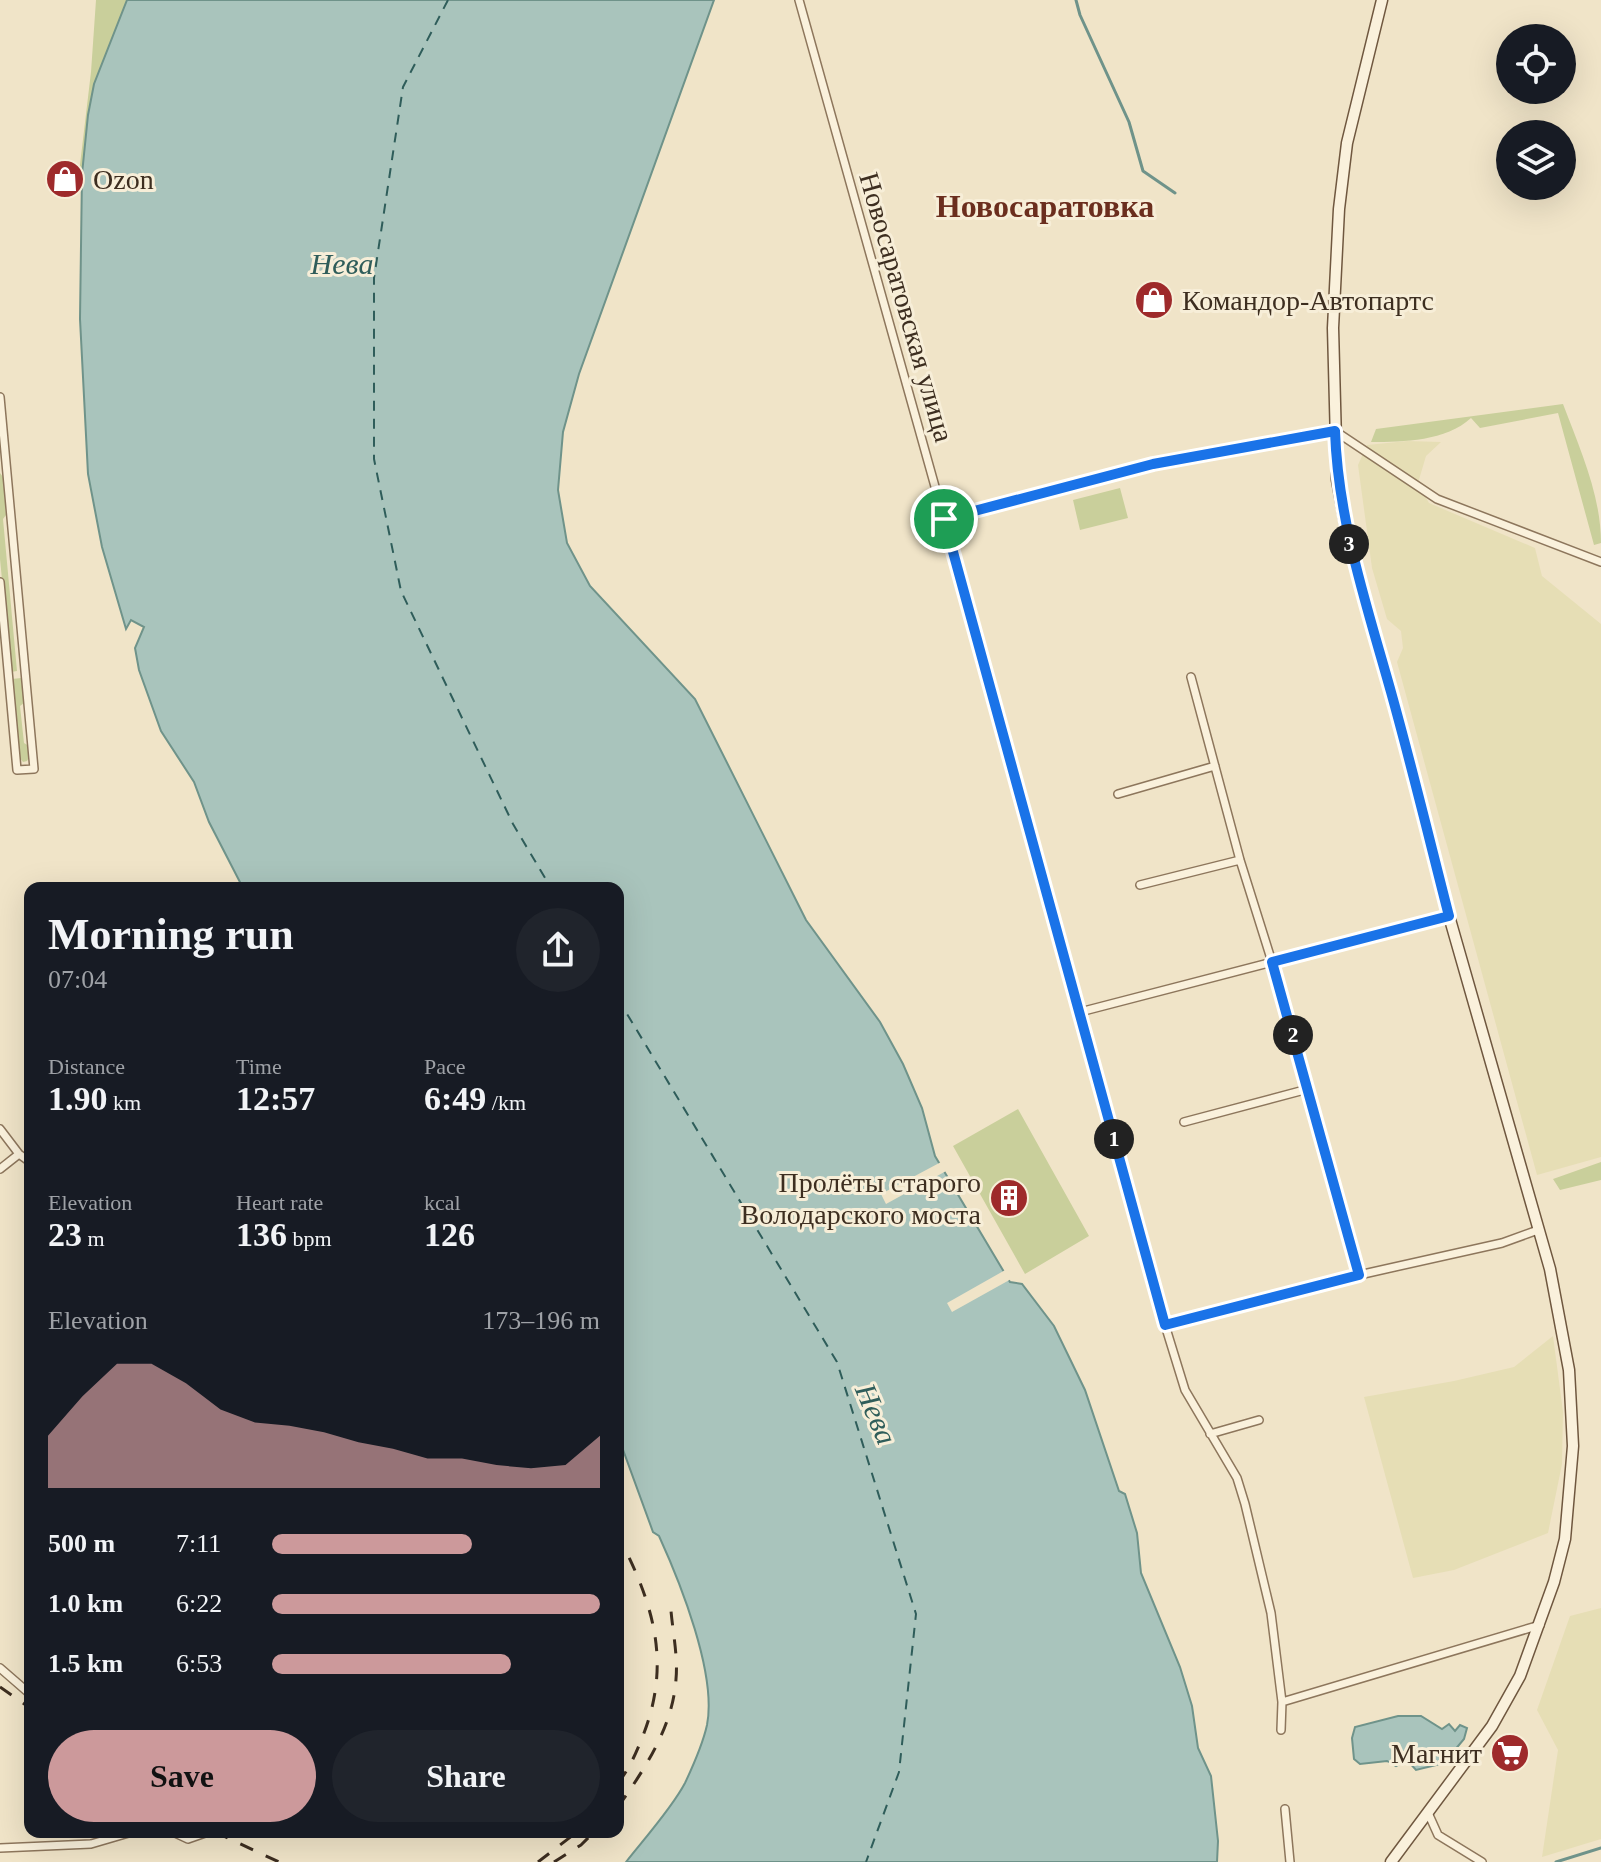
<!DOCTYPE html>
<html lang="en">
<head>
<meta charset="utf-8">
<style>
	body { margin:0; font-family:Georgia,serif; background:#20242c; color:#f1f3f6; height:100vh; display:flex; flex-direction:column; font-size:30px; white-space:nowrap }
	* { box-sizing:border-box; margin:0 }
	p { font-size:26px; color:#9ea1a6 }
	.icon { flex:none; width:44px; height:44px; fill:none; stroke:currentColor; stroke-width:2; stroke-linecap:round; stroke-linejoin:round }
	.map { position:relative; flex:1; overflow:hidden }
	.side { position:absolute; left:24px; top:882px; width:600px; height:956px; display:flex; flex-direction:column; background:#171b24; border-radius:16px; box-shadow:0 8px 32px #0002 }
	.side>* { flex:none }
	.controls { position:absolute; left:1496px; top:24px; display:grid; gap:16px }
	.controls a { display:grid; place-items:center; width:80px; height:80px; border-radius:50%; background:#171b24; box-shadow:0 8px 32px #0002; font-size:40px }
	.pin { position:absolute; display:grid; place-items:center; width:68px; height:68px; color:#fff; margin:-34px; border:4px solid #fff; border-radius:50%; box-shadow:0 2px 8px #0007 }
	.km { position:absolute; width:40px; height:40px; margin:-20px; border-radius:50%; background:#222; color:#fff; font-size:22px; line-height:40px; text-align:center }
	.round { display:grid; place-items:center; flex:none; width:84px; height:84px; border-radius:42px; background:#20242c }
	.headline { display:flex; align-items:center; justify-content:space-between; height:136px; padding:0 24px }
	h1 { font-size:44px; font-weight:700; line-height:60px }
	.metrics { display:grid; grid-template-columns:repeat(3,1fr); gap:12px; height:136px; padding:8px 24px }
	.metrics div { display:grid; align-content:center }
	.metrics b { font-size:34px; font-weight:700 }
	.metrics small { font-size:22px; font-weight:400 }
	.metrics p { font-size:22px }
	.chart { height:224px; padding:16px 24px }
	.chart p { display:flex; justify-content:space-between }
	.chart svg { width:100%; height:144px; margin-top:8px; fill:#cc999b; opacity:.7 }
	.action { display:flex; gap:16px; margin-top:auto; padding:16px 24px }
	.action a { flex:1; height:92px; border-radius:48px; background:#cc999b; color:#111; font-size:32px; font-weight:700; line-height:92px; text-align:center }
	.action a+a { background:#20242c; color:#f1f3f6 }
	ul { padding:0 24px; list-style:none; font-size:26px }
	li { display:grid; grid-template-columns:128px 96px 1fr; align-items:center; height:60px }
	li i { height:20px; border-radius:10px; background:#cc999b }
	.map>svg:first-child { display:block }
</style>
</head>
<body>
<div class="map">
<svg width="1601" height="1862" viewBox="0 0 1601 1862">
	<rect width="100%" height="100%" fill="#f0e4c8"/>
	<path fill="#e6deb5" d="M1407 441 1441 442 1426 456 1418 483 1429 503 1535 548 1542 576 1601 624V1157L1537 1175 1397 662 1403 648 1401 631 1387 619 1372 568 1358 465 1367 445Z
		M1553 1336 1563 1412 1562 1464 1548 1533 1454 1570 1413 1578 1364 1397 1454 1381 1514 1367Z
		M1601 1608V1839L1542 1857 1558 1750 1537 1710 1570 1616Z"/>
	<path fill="#c9cf9b" d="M96 0H127L94 84 82 174 79 173 91 72Z
		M1563 404C1580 449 1601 495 1601 543L1594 545 1558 413 1480 428 1471 418C1446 441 1404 442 1371 442L1376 429Z
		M0 473 3 477 6 515 3 519 17 671 11 672 0 559Z
		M1120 488 1128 518 1080 530 1073 500Z
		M21 678 24 703 20 706 24 743 29 746 30 756 27 761 23 762 20 758 12 679Z
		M1018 1109 1089 1236 1025 1274 953 1146Z
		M1601 1162V1180L1560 1190 1553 1179Z"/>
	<path fill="#a9c4bc" stroke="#6f938a" stroke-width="2" d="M127 0H714L579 374 563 432 558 490 567 543 590 586 695 699 806 920 880 1022 903 1064 922 1108 935 1156 1010 1282 1022 1284 1054 1326 1085 1390 1119 1491 1125 1494 1137 1533 1141 1573 1180 1667 1192 1706 1198 1748 1211 1776 1218 1841 1217 1862H626C644 1839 672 1808 685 1783 693 1766 703 1743 707 1725 717 1674 680 1582 659 1536L653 1532 618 1436V888H243L209 822 194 782 161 731 139 670 135 648 144 627 131 620 126 629 102 547 88 474 80 319 82 174 88 115 94 84Z
		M1398 1716H1421L1442 1729 1449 1724 1455 1731 1460 1725 1467 1728 1464 1739 1444 1763 1416 1770 1407 1760 1396 1766 1387 1761 1360 1764 1354 1759 1352 1738 1355 1727Z"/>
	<path fill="#f0e4c8" d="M943 1161 948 1170 886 1204 881 1194Z
		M1007 1269 1013 1278 952 1312 947 1303Z"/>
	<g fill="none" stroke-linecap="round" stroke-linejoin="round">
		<path stroke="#6f938a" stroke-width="3" d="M1076 0 1080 15 1129 122 1143 171 1175 193
			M1556 1862 1601 1848"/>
		<path stroke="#2f5d5a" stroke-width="2" stroke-dasharray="10 8" stroke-linecap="butt" d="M448 0 403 87 374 278V459L401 591 513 824 551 888
			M618 999 837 1362 916 1614 899 1772 866 1862"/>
		<g stroke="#8d765c" stroke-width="10">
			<path id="minor" d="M799 0 974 626 1165 1325 1185 1390 1237 1478 1245 1504 1271 1613 1282 1702 1281 1730
				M0 397 34 769 17 770 0 582
				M944 519 1153 464 1335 431 1437 499 1601 562
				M1191 677 1240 860 1272 962 1359 1275
				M1118 794 1215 766
				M1140 885 1240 860
				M1080 1012 1449 916
				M1184 1122 1308 1089
				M0 1129 19 1154 30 1162
				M0 1169 19 1154
				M1165 1325 1359 1275 1502 1243 1538 1230
				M1210 1434 1259 1420
				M0 1668 30 1694
				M1282 1702 1540 1625
				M1285 1809 1290 1862
				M1429 1815 1438 1835 1482 1862
				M173 1832 188 1839 208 1832
				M0 1848 91 1844 132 1832"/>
		</g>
		<g stroke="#6f573f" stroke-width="13">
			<path id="secondary" d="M1382 0 1347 143 1339 209 1333 328 1337 480 1349 543 1404 740 1449 916 1550 1269 1569 1370 1573 1446 1565 1539 1554 1582 1520 1676 1492 1726 1391 1862"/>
		</g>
		<use href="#minor" stroke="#faf1dc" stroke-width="7"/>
		<use href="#secondary" stroke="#faf1dc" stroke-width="10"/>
		<path stroke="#3d2e20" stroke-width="3" stroke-dasharray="14 14" stroke-linecap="butt" d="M0 1687 30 1708
			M618 1783C630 1768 637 1751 644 1733 669 1667 656 1613 626 1551
			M618 1807C644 1770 673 1727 676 1679 678 1657 673 1633 671 1611
			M215 1832 279 1862
			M538 1862 577 1832
			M554 1862 581 1845 594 1832"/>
	</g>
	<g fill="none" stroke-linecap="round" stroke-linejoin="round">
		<g stroke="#fff" stroke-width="16">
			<path id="route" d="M1335 431C1338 521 1367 606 1391 692 1412 767 1430 842 1449 916L1272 962 1359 1275 1165 1325 944 519 1153 464Z"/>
		</g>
		<use href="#route" stroke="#1a73e8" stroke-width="10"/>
	</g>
	<defs>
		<g id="shop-disc" transform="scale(2)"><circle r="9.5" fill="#9e2a2b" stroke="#f7eed8"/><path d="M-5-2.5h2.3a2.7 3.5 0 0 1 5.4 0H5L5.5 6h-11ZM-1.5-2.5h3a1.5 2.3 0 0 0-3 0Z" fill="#fff"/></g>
		<g id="building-disc" transform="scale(2)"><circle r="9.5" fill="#9e2a2b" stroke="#f7eed8"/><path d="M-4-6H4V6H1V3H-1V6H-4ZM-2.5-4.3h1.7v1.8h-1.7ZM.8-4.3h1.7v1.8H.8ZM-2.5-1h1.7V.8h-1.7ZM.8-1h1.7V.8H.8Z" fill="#fff"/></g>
		<g id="supermarket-disc" transform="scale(2)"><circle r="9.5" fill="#9e2a2b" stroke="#f7eed8"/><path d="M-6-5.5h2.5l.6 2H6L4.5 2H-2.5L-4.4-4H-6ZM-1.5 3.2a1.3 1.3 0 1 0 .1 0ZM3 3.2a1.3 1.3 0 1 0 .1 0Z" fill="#fff"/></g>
	</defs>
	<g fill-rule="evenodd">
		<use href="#shop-disc" x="65" y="179"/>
		<use href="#shop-disc" x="1154" y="300"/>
		<use href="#building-disc" x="1009" y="1198"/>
		<use href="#supermarket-disc" x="1510" y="1753"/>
	</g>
	<g text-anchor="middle" stroke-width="6" stroke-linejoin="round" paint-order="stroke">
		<g font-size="28" fill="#3d2e20" stroke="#f7eed8" text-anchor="start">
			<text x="93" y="189">Ozon</text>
			<text x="1182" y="310">Командор-Автопартс</text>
			<text x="981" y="1192" text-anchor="end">Пролёты старого<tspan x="981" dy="32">Володарского моста</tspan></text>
			<text x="1482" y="1763" text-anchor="end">Магнит</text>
		</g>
		<g font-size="28" fill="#3d2e20" stroke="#f7eed8">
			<text transform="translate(907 307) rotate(74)" y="10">Новосаратовская улица</text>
		</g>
		<g font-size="30" font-style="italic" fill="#2f5d5a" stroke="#f7eed8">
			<text x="342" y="274">Нева</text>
			<text transform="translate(876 1414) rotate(67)" y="10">Нева</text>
		</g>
		<g font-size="32" font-weight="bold" fill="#6b2e1e" stroke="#f7eed8">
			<text x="1045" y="217">Новосаратовка</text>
		</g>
	</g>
</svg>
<div class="controls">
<a><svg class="icon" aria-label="locate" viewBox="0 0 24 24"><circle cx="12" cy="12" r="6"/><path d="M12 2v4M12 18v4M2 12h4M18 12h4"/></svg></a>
<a><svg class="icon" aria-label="layers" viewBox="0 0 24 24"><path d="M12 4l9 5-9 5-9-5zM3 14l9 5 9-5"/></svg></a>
</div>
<div class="pin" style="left:944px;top:519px;background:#1e9e55"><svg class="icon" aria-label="arrive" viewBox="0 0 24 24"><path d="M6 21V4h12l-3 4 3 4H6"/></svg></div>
<b class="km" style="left:1114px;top:1139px">1</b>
<b class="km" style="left:1293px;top:1035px">2</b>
<b class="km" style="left:1349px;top:544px">3</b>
<section class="side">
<div class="headline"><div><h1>Morning run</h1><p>07:04</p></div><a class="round"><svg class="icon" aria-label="share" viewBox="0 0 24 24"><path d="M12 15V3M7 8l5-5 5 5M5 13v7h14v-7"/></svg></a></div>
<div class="metrics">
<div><p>Distance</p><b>1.90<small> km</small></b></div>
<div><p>Time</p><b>12:57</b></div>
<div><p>Pace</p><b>6:49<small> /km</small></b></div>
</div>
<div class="metrics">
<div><p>Elevation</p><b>23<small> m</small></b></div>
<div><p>Heart rate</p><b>136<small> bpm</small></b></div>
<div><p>kcal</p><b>126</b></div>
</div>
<div class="chart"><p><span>Elevation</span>173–196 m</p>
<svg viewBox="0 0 160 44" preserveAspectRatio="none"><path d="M0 44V28L10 16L20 6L30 6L40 12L50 20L60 24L70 25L80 27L90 30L100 32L110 35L120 35L130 37L140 38L150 37L160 28V44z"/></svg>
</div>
<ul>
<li><b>500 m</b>7:11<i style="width:61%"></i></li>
<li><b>1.0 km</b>6:22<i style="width:100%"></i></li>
<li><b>1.5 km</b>6:53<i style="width:73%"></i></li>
</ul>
<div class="action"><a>Save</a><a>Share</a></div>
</section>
</div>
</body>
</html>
